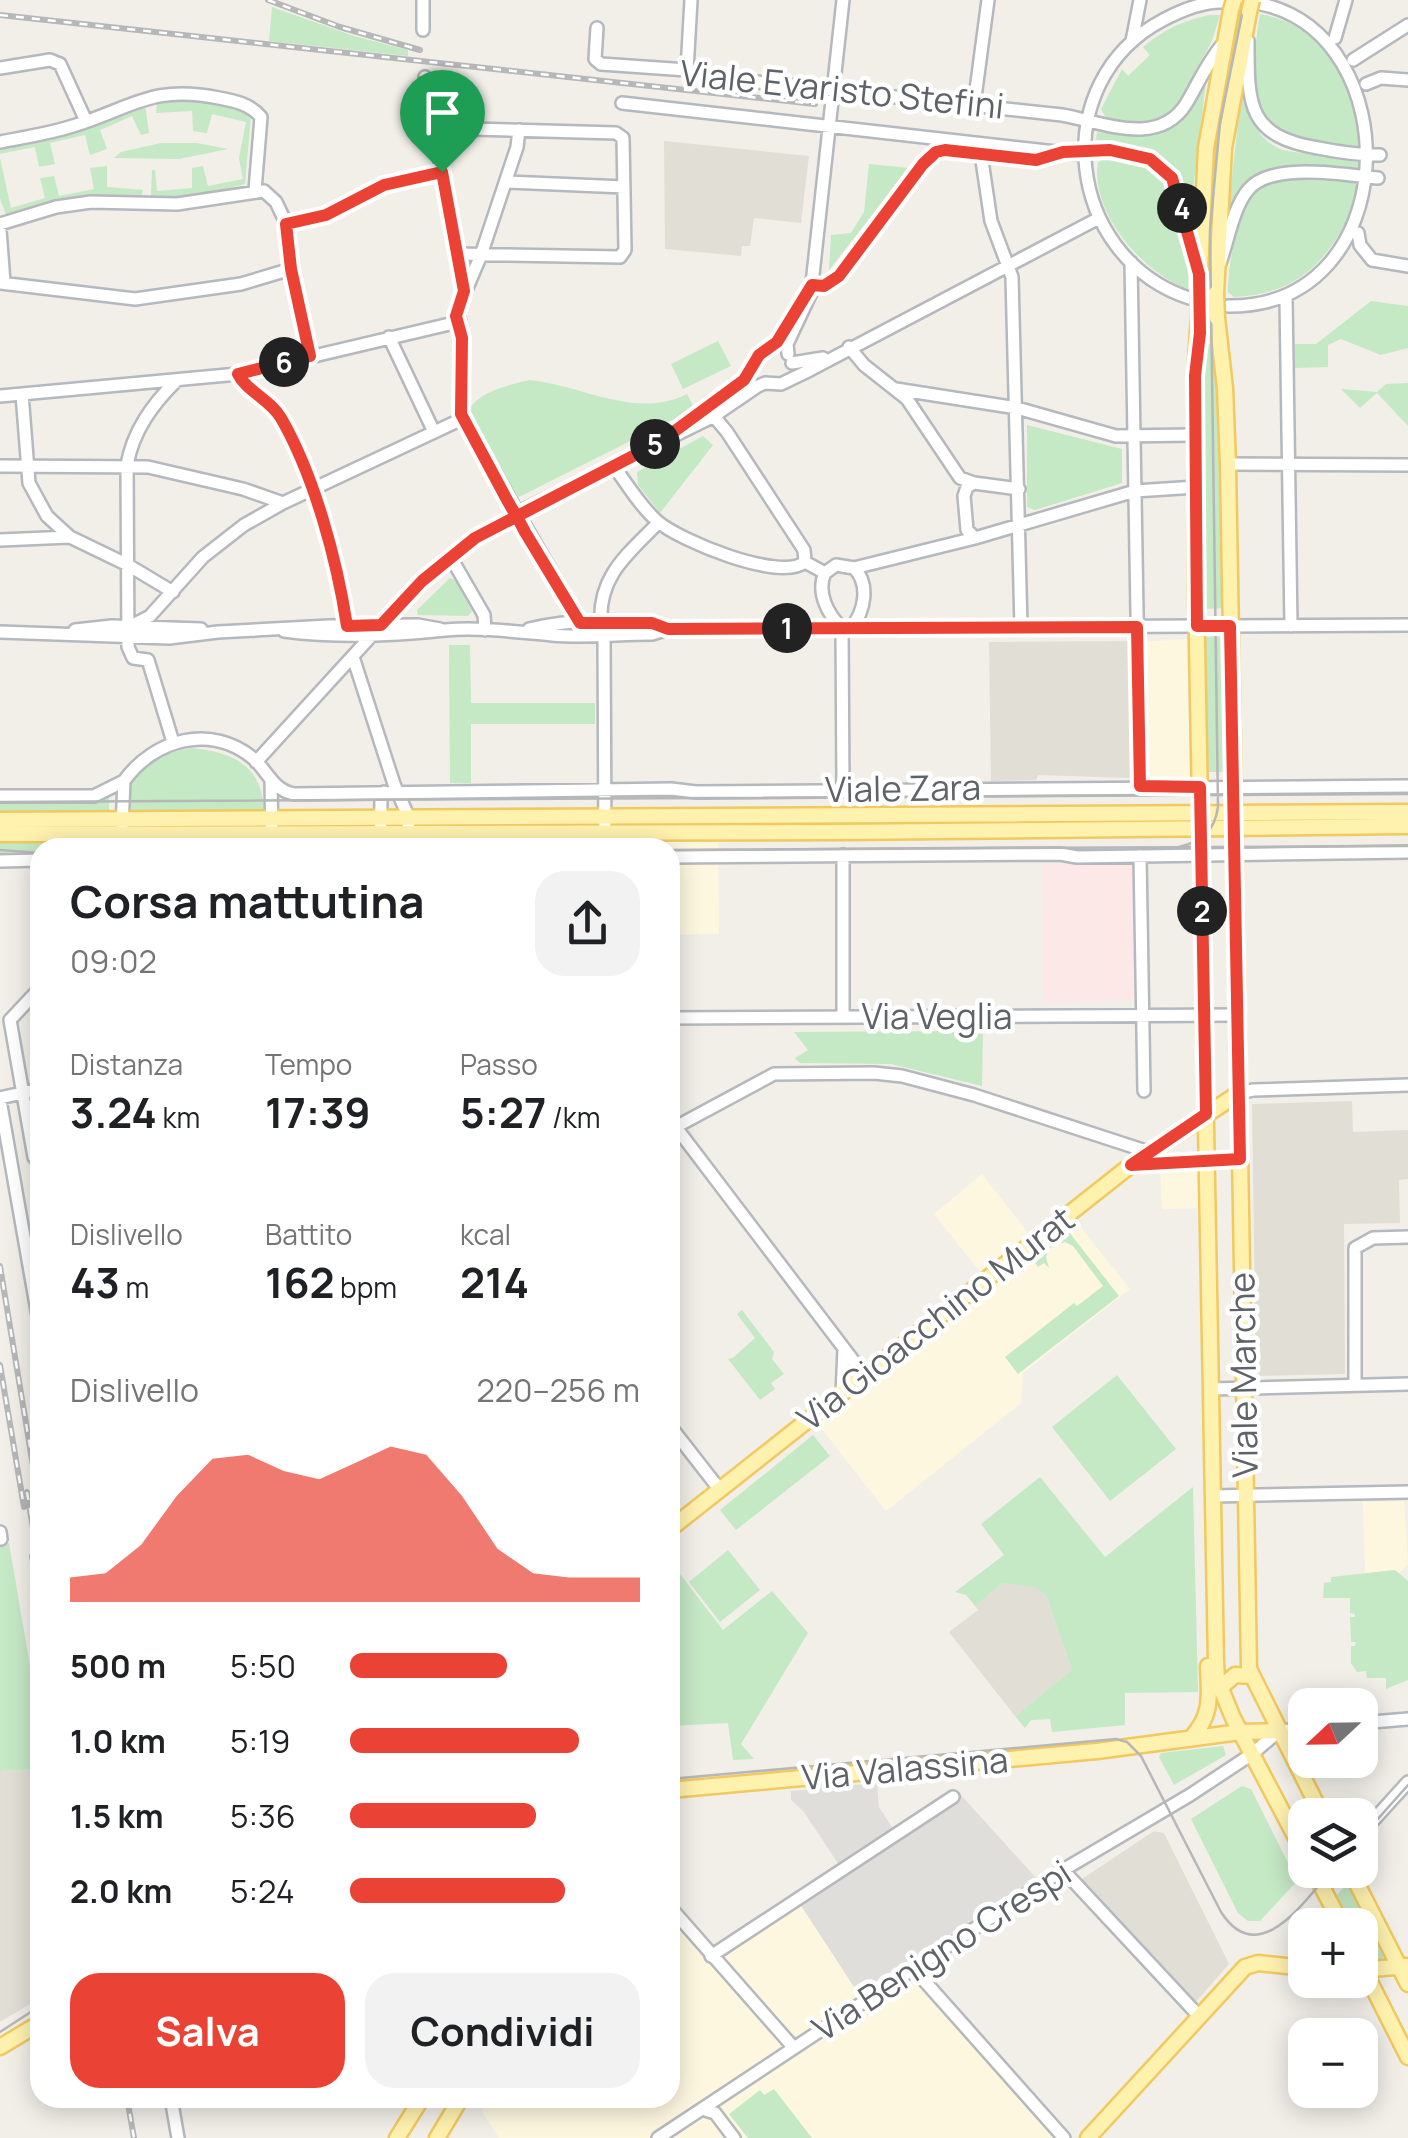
<!DOCTYPE html>
<html lang="it">
<head>
<meta charset="utf-8">
<style>
	body { margin:0; font-family:Manrope,sans-serif; background:#f2f2f2; color:#202124; height:100vh; display:flex; flex-direction:column; font-size:38px; white-space:nowrap }
	* { box-sizing:border-box; margin:0 }
	p { font-size:32px; color:#757577 }
	.icon { flex:none; width:55px; height:55px; fill:none; stroke:currentColor; stroke-width:2; stroke-linecap:round; stroke-linejoin:round }
	.map { position:relative; flex:1; overflow:hidden }
	.panel { position:absolute; left:30px; top:838px; width:650px; height:1270px; display:flex; flex-direction:column; background:#fff; border-radius:30px; box-shadow:0 5px 25px #0003 }
	.panel>* { flex:none }
	.needle { width:65px; rotate:248deg }
	.controls { position:absolute; left:1288px; top:1688px; display:grid; gap:20px }
	.controls a { display:grid; place-items:center; width:90px; height:90px; border-radius:20px; background:#fff; box-shadow:0 5px 25px #0003; font-size:50px }
	.pin { position:absolute; display:grid; place-items:center; width:85px; height:85px; color:#fff; margin:-102px -42px; border-radius:50% 50% 50% 0; rotate:-45deg; box-shadow:0 0 10px #0007 }
	.pin .icon { rotate:45deg }
	.km { position:absolute; width:50px; height:50px; margin:-25px; border-radius:50%; background:#222; color:#fff; font-size:28px; line-height:50px; text-align:center }
	.round { display:grid; place-items:center; flex:none; width:105px; height:105px; border-radius:30px; background:#f2f2f2 }
	.summary { display:flex; align-items:center; justify-content:space-between; height:170px; padding:0 40px }
	h1 { font-size:45px; font-weight:700; line-height:75px }
	.figures { display:grid; grid-template-columns:repeat(3,1fr); gap:15px; height:170px; padding:10px 40px }
	.figures div { display:grid; align-content:center }
	.figures b { font-size:42px; font-weight:700 }
	.figures small { font-size:28px; font-weight:400 }
	.figures p { font-size:28px }
	.chart { height:280px; padding:20px 40px }
	.chart p { display:flex; justify-content:space-between }
	.chart svg { width:100%; height:180px; margin-top:10px; fill:#ea4335; opacity:.7 }
	.action { display:flex; gap:20px; margin-top:auto; padding:20px 40px }
	.action a { flex:1; height:115px; border-radius:30px; background:#ea4335; color:#fff; font-size:40px; font-weight:700; line-height:115px; text-align:center }
	.action a+a { background:#f2f2f2; color:#202124 }
	ul { padding:0 40px; list-style:none; font-size:32px }
	li { display:grid; grid-template-columns:160px 120px 1fr; align-items:center; height:75px }
	li i { height:25px; border-radius:12px; background:#ea4335 }
	.map>svg:first-child { display:block }
</style>
</head>
<body>
<div class="map">
<svg width="1408" height="2138" viewBox="0 0 1408 2138">
	<rect width="100%" height="100%" fill="#f1efe8"/>
	<path fill="#fef7e0" d="M1187 639 1190 776 1182 781 1144 780 1142 642Z
		M718 833 719 934 670 935V848L608 847 607 834Z
		M1206 1161 1207 1208 1162 1209 1160 1165Z
		M982 1174 1033 1239 985 1278 934 1214Z
		M1071 1215 1130 1289 1023 1373 1021 1403 886 1511 814 1419Z
		M1404 1501 1408 1564 1399 1573 1395 1570 1365 1573 1363 1502Z
		M798 1901 868 2009 916 1979 1055 2138H499L482 2112 490 2098H670V1910L711 1958Z"/>
	<path fill="#e0deda" d="M877 1783 879 1807 895 1832 841 1868 804 1812 791 1800V1791Z
		M960 1794 1037 1879 858 1993 798 1901Z"/>
	<path fill="#e1ded6" d="M664 141 809 156 801 223 754 218 750 246H742L741 256 665 249Z
		M1128 641 1131 778 1038 775 1036 780 991 781 989 642Z
		M1352 1101 1353 1132 1408 1130V1179L1399 1180 1400 1223 1344 1224 1345 1374 1256 1376 1252 1104Z
		M1003 1583 1034 1586 1046 1595 1072 1670 1015 1716 949 1632 978 1610 975 1606Z
		M40 1769V1998L0 2022V1771Z
		M1154 1831 1164 1833 1229 1964 1195 2003 1079 1881Z"/>
	<path fill="#fce8e6" d="M1132 863 1133 1000 1044 1002 1042 864Z"/>
	<path fill="#c5e8c5" d="M272 7 354 36 408 50V56L269 41Z
		M1260 14C1323 25 1367 78 1370 142 1357 154 1342 147 1326 144 1308 141 1288 139 1273 128 1246 106 1255 44 1260 14Z
		M1210 15H1220L1212 41 1174 110C1156 127 1131 126 1108 121L1101 109 1122 69 1128 76 1150 55 1143 47C1163 30 1184 20 1210 15Z
		M1206 82 1190 215C1172 149 1158 154 1096 140L1097 132C1162 136 1172 142 1206 82Z
		M1242 89C1249 116 1255 138 1282 150L1370 164V171C1333 168 1273 155 1246 185 1236 194 1232 208 1227 220Z
		M173 100C200 101 228 101 251 116L245 184 204 195 151 197 152 170H155L157 191 192 188V168L203 166 208 186 243 179 239 158 246 122 212 114 207 133 193 131 192 111 156 113 157 102Z
		M145 104 149 133 141 135 132 116 100 130 107 149 90 155 85 135 50 143 55 164 39 167 35 147 0 154V150L84 130Z
		M161 143H197L228 149 179 159 114 158 121 152Z
		M1110 156C1125 159 1143 160 1155 170 1178 188 1190 261 1188 289 1143 273 1090 213 1098 162Z
		M0 158 11 208 45 198 40 178 54 176 59 196 94 189 90 168 107 166V187L143 190 141 197 91 195 46 202 6 215 0 198Z
		M869 164 909 168 829 270 831 235 851 233 864 212Z
		M1283 179 1350 182 1359 186 1363 197C1328 254 1308 293 1234 297L1228 292C1228 265 1237 212 1255 192 1262 184 1273 181 1283 179Z
		M1371 301 1408 306V348L1381 355 1341 339 1328 345V367L1295 368V344H1316Z
		M718 341 731 366 683 389 671 364Z
		M1203 344H1213L1220 401 1224 608 1204 609 1200 399Z
		M529 380C582 385 636 420 687 394L693 406 676 418 519 497 510 488 469 410C479 391 510 385 529 380Z
		M1408 383V426L1377 393 1360 408 1341 389 1377 392 1386 384Z
		M1027 425 1122 449V483L1035 510 1027 507Z
		M703 436 713 445 660 513 638 485 637 472Z
		M450 578 455 580 472 611 468 616 418 615 417 610Z
		M1225 636 1227 772H1207L1205 637Z
		M449 645H470L471 703H595V724H471V783H450Z
		M193 748C235 753 262 766 264 811L131 813C131 805 129 794 131 787 137 760 170 751 193 748Z
		M109 796V815H0V800Z
		M109 839V847L40 848V856L0 857V841Z
		M983 1031 982 1086 891 1064 800 1063 795 1058 808 1050 794 1032Z
		M1069 1232 1119 1296 1018 1374 1005 1357 1074 1303 1077 1306 1103 1286 1073 1246 1065 1242 1050 1248 1046 1257 1049 1268 1044 1263 1038 1267 1033 1260Z
		M742 1310 774 1352 772 1359 784 1374 771 1383 775 1389 760 1400 728 1359 734 1357 755 1338 737 1314Z
		M1117 1375 1176 1449 1110 1501 1052 1427Z
		M813 1435 830 1456 736 1530 720 1510Z
		M1040 1477 1105 1557 1193 1487 1198 1692 1125 1693V1725L1052 1732 1050 1719 1031 1720 1025 1728 1015 1716 1072 1670 1046 1595 1034 1587 1003 1583 975 1606 966 1595 955 1592 1004 1555 981 1524Z
		M9 1543 40 1725V1769L0 1771V1544Z
		M728 1550 760 1590 720 1622 689 1582Z
		M670 1561 723 1630 772 1591 808 1633 741 1744 754 1759 733 1760 728 1723 670 1726Z
		M1395 1570 1408 1581V1680L1386 1689V1678H1367L1366 1671 1357 1672 1351 1663V1646H1355L1356 1642H1351L1350 1617H1355V1614L1350 1613V1598H1323L1324 1583 1331 1582V1577Z
		M1223 1746 1226 1755 1174 1785 1159 1757 1161 1753Z
		M1242 1786 1251 1789 1297 1881 1260 1921H1248L1238 1913 1191 1819Z
		M1348 1883 1384 1955 1383 1959 1369 1960 1360 1941V1925H1352L1337 1895Z
		M774 2089 812 2138H748L729 2114 760 2090 764 2095Z"/>
	<g fill="none" stroke-linecap="round" stroke-linejoin="round">
		<g stroke="#b5b8bc" stroke-width="16">
			<path id="minor" d="M423 0V30
				M597 28 595 59 601 64 687 70 693 75 1062 115C1102 122 1158 148 1186 104 1198 84 1207 62 1223 44
				M1335 38 1346 0
				M1132 41 1140 0
				M1248 41C1248 105 1247 136 1318 148 1338 152 1358 155 1380 155
				M1353 60 1408 25
				M0 68 50 60 60 64 86 121
				M687 70 691 0
				M425 77 463 291
				M1366 84 1381 78 1408 80
				M622 103 1074 154C1085 154 1095 151 1106 151 1184 151 1182 210 1198 270
				M974 105 988 0
				M434 128 616 133 623 138 625 250 620 257 457 254
				M519 130 517 147 481 255 458 309 462 338 461 414 581 623
				M0 142C26 137 52 133 76 125 135 106 153 85 219 98 235 101 250 104 261 117L255 190
				M981 154 991 221 1012 277 1021 627
				M506 182 624 187
				M286 223 326 215 395 181 442 172
				M0 224 56 207 91 202 177 204 264 191 276 202 286 223 291 269 311 355
				M0 230 4 282
				M1358 233 1360 245 1372 260 1408 266
				M1131 262 1140 787
				M1220 263C1228 241 1233 208 1248 190 1271 161 1345 175 1378 178
				M0 283 135 299 241 284 291 269
				M812 285 824 286 839 276 923 164 932 155 945 150 1037 160 1062 153
				M1189 298C1066 257 1045 82 1163 20 1180 11 1201 2 1221 2
				M1286 298 1291 626
				M1228 306C1405 308 1408 35 1261 4
				M389 337 434 432
				M849 347 864 365 907 399 960 478 974 483 1019 489
				M788 354 787 344 811 293 843 0
				M792 363 823 358
				M238 374C246 391 270 400 281 418 315 477 336 558 347 626
				M896 389 1017 408 1116 436 1195 435
				M22 394 29 483 47 516 70 537 128 565 173 592
				M0 396 238 374 458 322
				M712 414 727 432 804 550 805 562
				M682 425 744 381 759 355 777 342 794 314
				M1228 464 1408 465
				M613 465C627 484 640 506 657 521 680 541 780 582 805 562L825 573
				M0 466 148 467 243 489 283 503
				M974 483 967 487 964 496 967 530 975 538
				M0 540 70 537
				M450 556 484 615 485 630
				M825 573 836 565 854 568 975 538 1135 491 1196 487
				M825 573C816 592 828 615 842 628
				M601 623C598 576 628 554 658 523
				M1231 626 1408 625
				M129 627 150 616 203 557 244 525 283 503 462 419
				M842 628 843 790
				M851 628C865 611 870 584 854 568
				M529 629C565 620 633 616 668 629
				M75 630 112 626 201 629
				M284 631C338 638 390 636 445 630 481 627 517 632 552 635 585 638 619 634 652 634L668 629 1197 626
				M0 632 169 638 218 632 329 626 418 625 440 629
				M604 634 605 848
				M353 657 394 784 409 818 406 848
				M148 660 133 658 128 647 127 465C133 431 152 405 176 381
				M148 660 173 742
				M256 762 394 611 450 556 515 514 714 416 758 386 765 383 781 384 810 370 1099 218
				M271 779 272 848
				M0 796H94L124 781
				M121 848 124 781C154 739 211 723 254 759 268 772 273 790 294 794L671 789 696 792 1408 786
				M380 848 381 799 384 792
				M843 855V1017
				M1140 856 1144 1091
				M670 857 1060 854 1077 857 1408 852
				M0 861 40 860
				M670 1018 1237 1015
				M10 1020 34 1157 40 1164
				M10 1020 40 988
				M1239 1093 1253 1090 1408 1085
				M0 1098 40 1089
				M0 1100 40 1328
				M675 1126 865 1376
				M670 1130 774 1074 874 1073 902 1076 974 1095 1149 1152
				M1355 1385V1248L1373 1238 1408 1237
				M1211 1389 1408 1384
				M842 1394 844 1349
				M670 1426 720 1490
				M1213 1496 1408 1492
				M0 1532 1 1539
				M1360 1723 1408 1719
				M1360 1835 1408 1782
				M1063 1870 1198 2015
				M1323 1889 1339 1870
				M670 1907 794 2048
				M711 1956 953 1797
				M913 1968 1064 2138
				M171 2098 178 2138
				M702 2109 715 2113 734 2138
				M658 2138 1063 1870 1190 1795 1252 1754 1279 1731 1305 1729"/>
		</g>
		<g stroke="#f2c960" stroke-width="19">
			<path id="major" d="M1199 290 1206 148 1231 10
				M1216 293 1224 148 1249 12
				M1199 315 1195 377 1196 590 1216 1663 1217 1679 1233 1718 1305 1855
				M1217 318 1225 388 1228 464 1249 1669 1322 1815
				M1197 626H1231
				M0 820 1408 812
				M0 834 842 832 1408 826
				M1132 1165 1240 1159
				M670 1529 1131 1165 1239 1093
				M1220 1688 1235 1675 1252 1676
				M1191 1738C1213 1715 1209 1695 1208 1666
				M670 1790 1097 1751 1240 1732 1279 1731
				M1313 1870 1342 1925
				M1350 1870 1408 1984
				M1360 1962 1408 2057
				M1360 1970 1407 1966
				M0 2047 40 2023
				M397 2138 422 2098
				M437 2138 461 2098
				M1088 2138 1245 1967 1258 1963 1305 1968"/>
		</g>
		<use href="#minor" stroke="#fff" stroke-width="11"/>
		<use href="#major" stroke="#fff2af" stroke-width="14"/>
		<path stroke="#b6b7b8" stroke-width="2.5" d="M0 802 1408 794
			M1179 847C1202 842 1215 830 1218 807L1210 230 1220 123 1245 0
			M153 848H240
			M0 850 40 853
			M670 850 1408 846
			M670 1779 1116 1739 1127 1742 1141 1756 1221 1912C1259 1971 1305 1900 1332 1870
			M1360 1839 1408 1785
			M0 2032 40 2006"/>
		<g stroke="#b6b7b8" stroke-width="6">
			<path id="rail" d="M268 0 340 27 420 50
				M0 15 815 104
				M0 1266 40 1508
				M0 1365 24 1507
				M27 1492 40 1570
				M32 1556 40 1601
				M127 2098 134 2138"/>
		</g>
		<use href="#rail" stroke="#fff" stroke-width="2.5" stroke-dasharray="8" stroke-linecap="butt"/>
		<g stroke="#f2c960" stroke-width="19" stroke-linecap="butt">
			<path id="major-bridge" d="M1231 10 1234 0
				M1249 12 1252 0
				M1199 290V315
				M1216 293 1217 318"/>
		</g>
		<use href="#major-bridge" stroke="#fff2af" stroke-width="14"/>
	</g>
	<g fill="none" stroke-linecap="round" stroke-linejoin="round">
		<g stroke="#fff" stroke-width="20">
			<path id="route" d="M442 172 464 291 456 316 462 338 461 414 506 498C512 509 519 520 525 532L580 623H652L668 629 1137 627 1140 786 1200 787 1206 1114 1131 1165 1240 1159 1230 626H1197L1195 376 1200 333 1199 274 1172 178 1150 159 1110 150 1063 152 1036 160 945 150 936 152 923 164 839 276 824 286 812 285 777 342 759 355 744 380 660 442 475 538 422 581 381 625 347 626C337 560 314 475 281 418 270 399 246 391 238 374L310 356 291 269 286 224 326 215 384 185 442 172"/>
		</g>
		<use href="#route" stroke="#ea4335" stroke-width="12"/>
	</g>
	<g text-anchor="middle" stroke-width="9" stroke-linejoin="round" paint-order="stroke">
		<g font-size="35" fill="#5f6368" stroke="#fff">
			<text transform="translate(842 90) rotate(6)" y="12">Viale Evaristo Stefini</text>
			<text transform="translate(903 789) rotate(-1)" y="12">Viale Zara</text>
			<text x="937" y="1029">Via Veglia</text>
			<text transform="translate(936 1319) rotate(-38)" y="12">Via Gioacchino Murat</text>
			<text transform="translate(1244 1375) rotate(-91)" y="12">Viale Marche</text>
			<text transform="translate(905 1769) rotate(-5)" y="12">Via Valassina</text>
			<text transform="translate(942 1951) rotate(-33)" y="12">Via Benigno Crespi</text>
		</g>
	</g>
</svg>
<div class="controls">
<a><svg class="needle" viewBox="-14 -14 28 28"><path d="M0-13l5 13h-10z" fill="#e53935"/><path d="M0 13l5-13h-10z" fill="#757577"/></svg></a>
<a><svg class="icon" aria-label="layers" viewBox="0 0 24 24"><path d="M12 4l9 5-9 5-9-5zM3 14l9 5 9-5"/></svg></a>
<a>+</a>
<a>−</a>
</div>
<div class="pin" style="left:442px;top:172px;background:#1e9e55"><svg class="icon" aria-label="arrive" viewBox="0 0 24 24"><path d="M6 21V4h12l-3 4 3 4H6"/></svg></div>
<b class="km" style="left:787px;top:628px">1</b>
<b class="km" style="left:1202px;top:911px">2</b>
<b class="km" style="left:1182px;top:208px">4</b>
<b class="km" style="left:655px;top:444px">5</b>
<b class="km" style="left:284px;top:362px">6</b>
<section class="panel">
<div class="summary"><div><h1>Corsa mattutina</h1><p>09:02</p></div><a class="round"><svg class="icon" aria-label="share" viewBox="0 0 24 24"><path d="M12 15V3M7 8l5-5 5 5M5 13v7h14v-7"/></svg></a></div>
<div class="figures">
<div><p>Distanza</p><b>3.24<small> km</small></b></div>
<div><p>Tempo</p><b>17:39</b></div>
<div><p>Passo</p><b>5:27<small> /km</small></b></div>
</div>
<div class="figures">
<div><p>Dislivello</p><b>43<small> m</small></b></div>
<div><p>Battito</p><b>162<small> bpm</small></b></div>
<div><p>kcal</p><b>214</b></div>
</div>
<div class="chart"><p><span>Dislivello</span>220–256 m</p>
<svg viewBox="0 0 160 44" preserveAspectRatio="none"><path d="M0 44V38L10 37L20 30L30 18L40 9L50 8L60 12L70 14L80 10L90 6L100 8L110 18L120 31L130 37L140 38L150 38L160 38V44z"/></svg>
</div>
<ul>
<li><b>500 m</b>5:50<i style="width:54%"></i></li>
<li><b>1.0 km</b>5:19<i style="width:79%"></i></li>
<li><b>1.5 km</b>5:36<i style="width:64%"></i></li>
<li><b>2.0 km</b>5:24<i style="width:74%"></i></li>
</ul>
<div class="action"><a>Salva</a><a>Condividi</a></div>
</section>
</div>
</body>
</html>
